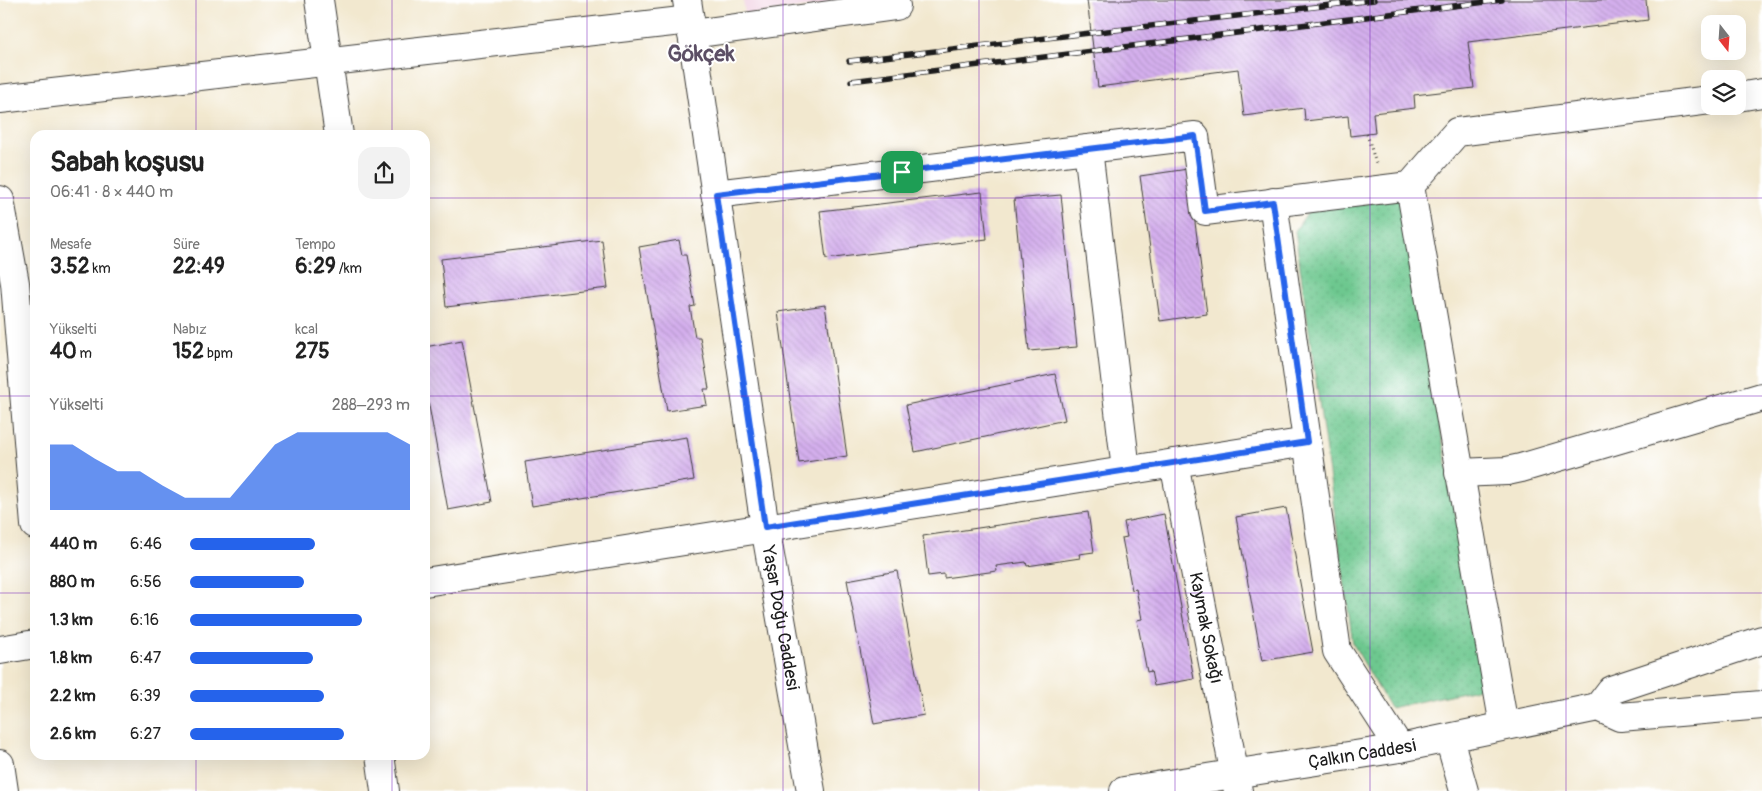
<!DOCTYPE html>
<html lang="tr">
<head>
<meta charset="utf-8">
<style>
	body { margin:0; font-family:Pangolin,sans-serif; background:#f2f2f2; color:#222; height:100vh; display:flex; flex-direction:column; font-size:19px; white-space:nowrap }
	* { box-sizing:border-box; margin:0 }
	p { font-size:16px; color:#767676 }
	.icon { flex:none; width:28px; height:28px; fill:none; stroke:currentColor; stroke-width:2; stroke-linecap:round; stroke-linejoin:round }
	.map { position:relative; flex:1; overflow:hidden }
	.details { position:absolute; left:30px; top:130px; width:400px; height:630px; display:flex; flex-direction:column; background:#fff; border-radius:15px; box-shadow:0 5px 20px #0002 }
	.details>* { flex:none }
	.needle { width:32px; rotate:163deg }
	.buttons { position:absolute; left:1701px; top:15px; display:grid; gap:10px }
	.buttons a { display:grid; place-items:center; width:45px; height:45px; border-radius:10px; background:#fff; box-shadow:0 5px 20px #0002; font-size:25px }
	.pin { position:absolute; display:grid; place-items:center; width:42px; height:42px; color:#fff; margin:-21px; border-radius:10px; box-shadow:0 2px 8px #0006 }
	.round { display:grid; place-items:center; flex:none; width:52px; height:52px; border-radius:15px; background:#f2f2f2 }
	.overview { display:flex; align-items:center; justify-content:space-between; height:85px; padding:0 20px }
	h1 { font-size:28px; font-weight:700; line-height:38px }
	.metrics { display:grid; grid-template-columns:repeat(3,1fr); gap:8px; height:85px; padding:5px 20px }
	.metrics div { display:grid; align-content:center }
	.metrics b { font-size:21px; font-weight:700 }
	.metrics small { font-size:14px; font-weight:400 }
	.metrics p { font-size:14px }
	.chart { height:140px; padding:10px 20px }
	.chart p { display:flex; justify-content:space-between }
	.chart svg { width:100%; height:90px; margin-top:5px; fill:#2563eb; opacity:.7 }
	ul { padding:0 20px; list-style:none; font-size:16px }
	li { display:grid; grid-template-columns:80px 60px 1fr; align-items:center; height:38px }
	li i { height:12px; border-radius:6px; background:#2563eb }
	.map>svg:first-child { display:block }
</style>
</head>
<body>
<div class="map">
<svg width="1762" height="791" viewBox="0 0 1762 791">
	<defs>
		<pattern id="park-dots" width="8" height="8" patternUnits="userSpaceOnUse" patternTransform="scale(1.25)"><rect width="8" height="8" fill="#6dc88f"/><path d="M2 2h.1M6 6h.1" fill="none" stroke="#5eab7b" stroke-width="1.8" stroke-linecap="round"/></pattern>
		<pattern id="building-back-hatch" width="6" height="6" patternUnits="userSpaceOnUse" patternTransform="scale(1.25)"><rect width="6" height="6" fill="#d4afed"/><path d="M-1 5l2 2M0 0l6 6M5-1l2 2" fill="none" stroke="#b596cb"/></pattern>
	</defs>
	<rect width="100%" height="100%" fill="#fff"/>
	<filter id="ink" filterUnits="userSpaceOnUse"><feTurbulence type="fractalNoise" baseFrequency=".02" numOctaves="2"/><feDisplacementMap in="SourceGraphic" scale="10" xChannelSelector="R" yChannelSelector="G"/><feConvolveMatrix kernelMatrix="1 2 1 2 8 2 1 2 1" color-interpolation-filters="sRGB"/></filter>
	<filter id="wash" filterUnits="userSpaceOnUse"><feTurbulence type="fractalNoise" baseFrequency=".0096" numOctaves="4" result="noise"/><feDisplacementMap in="SourceGraphic" scale="20" xChannelSelector="R" yChannelSelector="G"/><feGaussianBlur stdDeviation="1.12" result="paint"/><feColorMatrix in="noise" values="0 0 0 0 0 0 0 0 0 0 0 0 0 0 0 0 0 1.4 0 .05"/><feComposite in="paint" operator="in"/></filter>
	<g filter="url(#wash)">
		<rect width="100%" height="100%" fill="#f2e8cf"/>
		<path fill="#f1d0e2" d="M743 0H862L745 15Z"/>
		<path fill="url(#park-dots)" stroke="#447256" d="M1400 199 1486 687 1390 708 1353 644 1295 231 1309 210Z"/>
		<g id="blocks">
			<path fill="url(#building-back-hatch)" d="M1087 0H1646L1648 20 1468 42 1474 88 1414 95 1415 108 1373 113 1375 133 1350 136 1348 116 1305 121 1304 108 1244 116 1238 69 1098 87Z
				M1188 169 1207 314 1160 321 1140 176Z
				M982 192 987 239 826 259 820 211Z
				M1061 195 1077 347 1029 351 1014 199Z
				M602 240 608 288 446 307 441 259Z
				M679 240 682 255H686L695 306 690 307 695 337H700L709 389H704L707 405 667 411 639 247Z
				M825 305 847 456 799 463 778 312Z
				M462 340 492 502 448 510 425 384V347Z
				M1055 374 1065 420 915 452 906 405Z
				M687 437 694 480 532 506 525 462Z
				M1286 508 1313 652 1262 661 1236 517Z
				M1088 512 1094 552 1079 554 1080 558 1027 566 1026 562 996 566 997 571 944 578V574L928 576 923 536Z
				M1164 514 1194 679 1154 686 1151 671 1147 672 1137 620 1142 619 1136 589 1132 590 1122 538 1127 537 1124 522Z
				M897 571 924 715 874 724 847 580Z"/>
		</g>
	</g>
	<g filter="url(#ink)">
		<use href="#blocks" fill-opacity="0" stroke="#3c3b37" stroke-width="1"/>
		<g fill="none" stroke-linecap="round" stroke-linejoin="round">
			<g stroke="#3c3b37" stroke-width="30">
				<g id="minor">
					<path d="M319 0 339 135"/>
					<path d="M692 34 896 6"/>
					<path d="M1738 97 1762 93"/>
					<path d="M0 99 690 20"/>
					<path d="M1088 149 1126 470"/>
					<path d="M1410 186 1504 726"/>
					<path d="M715 194 1195 136 1205 211 1410 186 1457 132 1710 100"/>
					<path d="M0 200 15 283 35 525"/>
					<path d="M1273 202 1337 651 1400 748"/>
					<path id="s1" d="M1174 463 1238 791"/>
					<path d="M1459 473 1507 471 1521 468 1762 397"/>
					<path d="M425 582 1307 442"/>
					<path d="M0 650 35 644"/>
					<path d="M1449 738 1464 791"/>
					<path d="M380 755 385 791"/>
					<path d="M0 764 4 791"/>
				</g>
			</g>
			<g stroke="#3c3b37" stroke-width="30">
				<g id="tertiary">
					<path id="s2" d="M687 0 765 527 811 791"/>
				</g>
			</g>
			<g stroke="#3c3b37" stroke-width="30">
				<g id="secondary">
					<path d="M1598 707 1611 690 1762 640"/>
					<path id="s3" d="M1124 791 1400 748 1598 707 1620 717 1762 705"/>
				</g>
			</g>
			<path stroke="#3c3b37" stroke-width="3" stroke-dasharray="1 4" stroke-linecap="butt" d="M1367 134 1376 164"/>
			<use href="#minor" stroke="#fff" stroke-width="28"/>
			<use href="#tertiary" stroke="#fff" stroke-width="28"/>
			<use href="#secondary" stroke="#fff" stroke-width="28"/>
			<g stroke="#1c1c1c" stroke-width="5.5">
				<path id="rail" d="M849 61 1374 0
					M851 81 1502 0"/>
			</g>
			<use href="#rail" stroke="#fff" stroke-width="4" stroke-dasharray="11" stroke-linecap="butt"/>
		</g>
	</g>
	<g fill="none" stroke-linecap="round" stroke-linejoin="round" filter="url(#ink)">
		<g stroke="#fff" stroke-width="10">
			<path id="route" d="M1195 136 1205 211 1273 202 1307 442 765 527 716 194Z"/>
		</g>
		<use href="#route" stroke="#2563eb" stroke-width="6"/>
	</g>
	<path fill="none" stroke="#7b2cbf" stroke-width="1" stroke-opacity="0.55" d="M196 0V135M392 0V135M587 0V791M783 0V791M979 0V791M1175 0V791M1370 0V791M1566 0V791M0 198H35M425 198H1762M0 396H35M425 396H1762M0 593H35M425 593H1762M196 755V791M392 755V791"/>
	<g text-anchor="middle" stroke-width="4" stroke-linejoin="round" paint-order="stroke">
		<g font-size="18" fill="#1c1c1c" stroke="#fff">
			<text dy="6" stroke="none"><textPath href="#s2" startOffset="625">Yaşar Doğu Caddesi</textPath></text>
			<text dy="6" stroke="none"><textPath href="#s1" startOffset="168">Kaymak Sokağı</textPath></text>
			<text dy="6" stroke="none"><textPath href="#s3" startOffset="241">Çalkın Caddesi</textPath></text>
		</g>
		<g font-size="22" font-weight="bold" fill="#5c4f65" stroke="#fff">
			<text x="701" y="61">Gökçek</text>
		</g>
	</g>
</svg>
<div class="buttons">
<a><svg class="needle" viewBox="-14 -14 28 28"><path d="M0-13l5 13h-10z" fill="#e53935"/><path d="M0 13l5-13h-10z" fill="#767676"/></svg></a>
<a><svg class="icon" aria-label="layers" viewBox="0 0 24 24"><path d="M12 4l9 5-9 5-9-5zM3 14l9 5 9-5"/></svg></a>
</div>
<div class="pin" style="left:902px;top:172px;background:#1e9e55"><svg class="icon" aria-label="arrive" viewBox="0 0 24 24"><path d="M6 21V4h12l-3 4 3 4H6"/></svg></div>
<section class="details">
<div class="overview"><div><h1>Sabah koşusu</h1><p>06:41 · 8 × 440 m</p></div><a class="round"><svg class="icon" aria-label="share" viewBox="0 0 24 24"><path d="M12 15V3M7 8l5-5 5 5M5 13v7h14v-7"/></svg></a></div>
<div class="metrics">
<div><p>Mesafe</p><b>3.52<small> km</small></b></div>
<div><p>Süre</p><b>22:49</b></div>
<div><p>Tempo</p><b>6:29<small> /km</small></b></div>
</div>
<div class="metrics">
<div><p>Yükselti</p><b>40<small> m</small></b></div>
<div><p>Nabız</p><b>152<small> bpm</small></b></div>
<div><p>kcal</p><b>275</b></div>
</div>
<div class="chart"><p><span>Yükselti</span>288–293 m</p>
<svg viewBox="0 0 160 44" preserveAspectRatio="none"><path d="M0 44V12L10 12L20 19L30 25L40 25L50 32L60 38L70 38L80 38L90 25L100 12L110 6L120 6L130 6L140 6L150 6L160 12V44z"/></svg>
</div>
<ul>
<li><b>440 m</b>6:46<i style="width:57%"></i></li>
<li><b>880 m</b>6:56<i style="width:52%"></i></li>
<li><b>1.3 km</b>6:16<i style="width:78%"></i></li>
<li><b>1.8 km</b>6:47<i style="width:56%"></i></li>
<li><b>2.2 km</b>6:39<i style="width:61%"></i></li>
<li><b>2.6 km</b>6:27<i style="width:70%"></i></li>
</ul>
</section>
</div>
</body>
</html>
